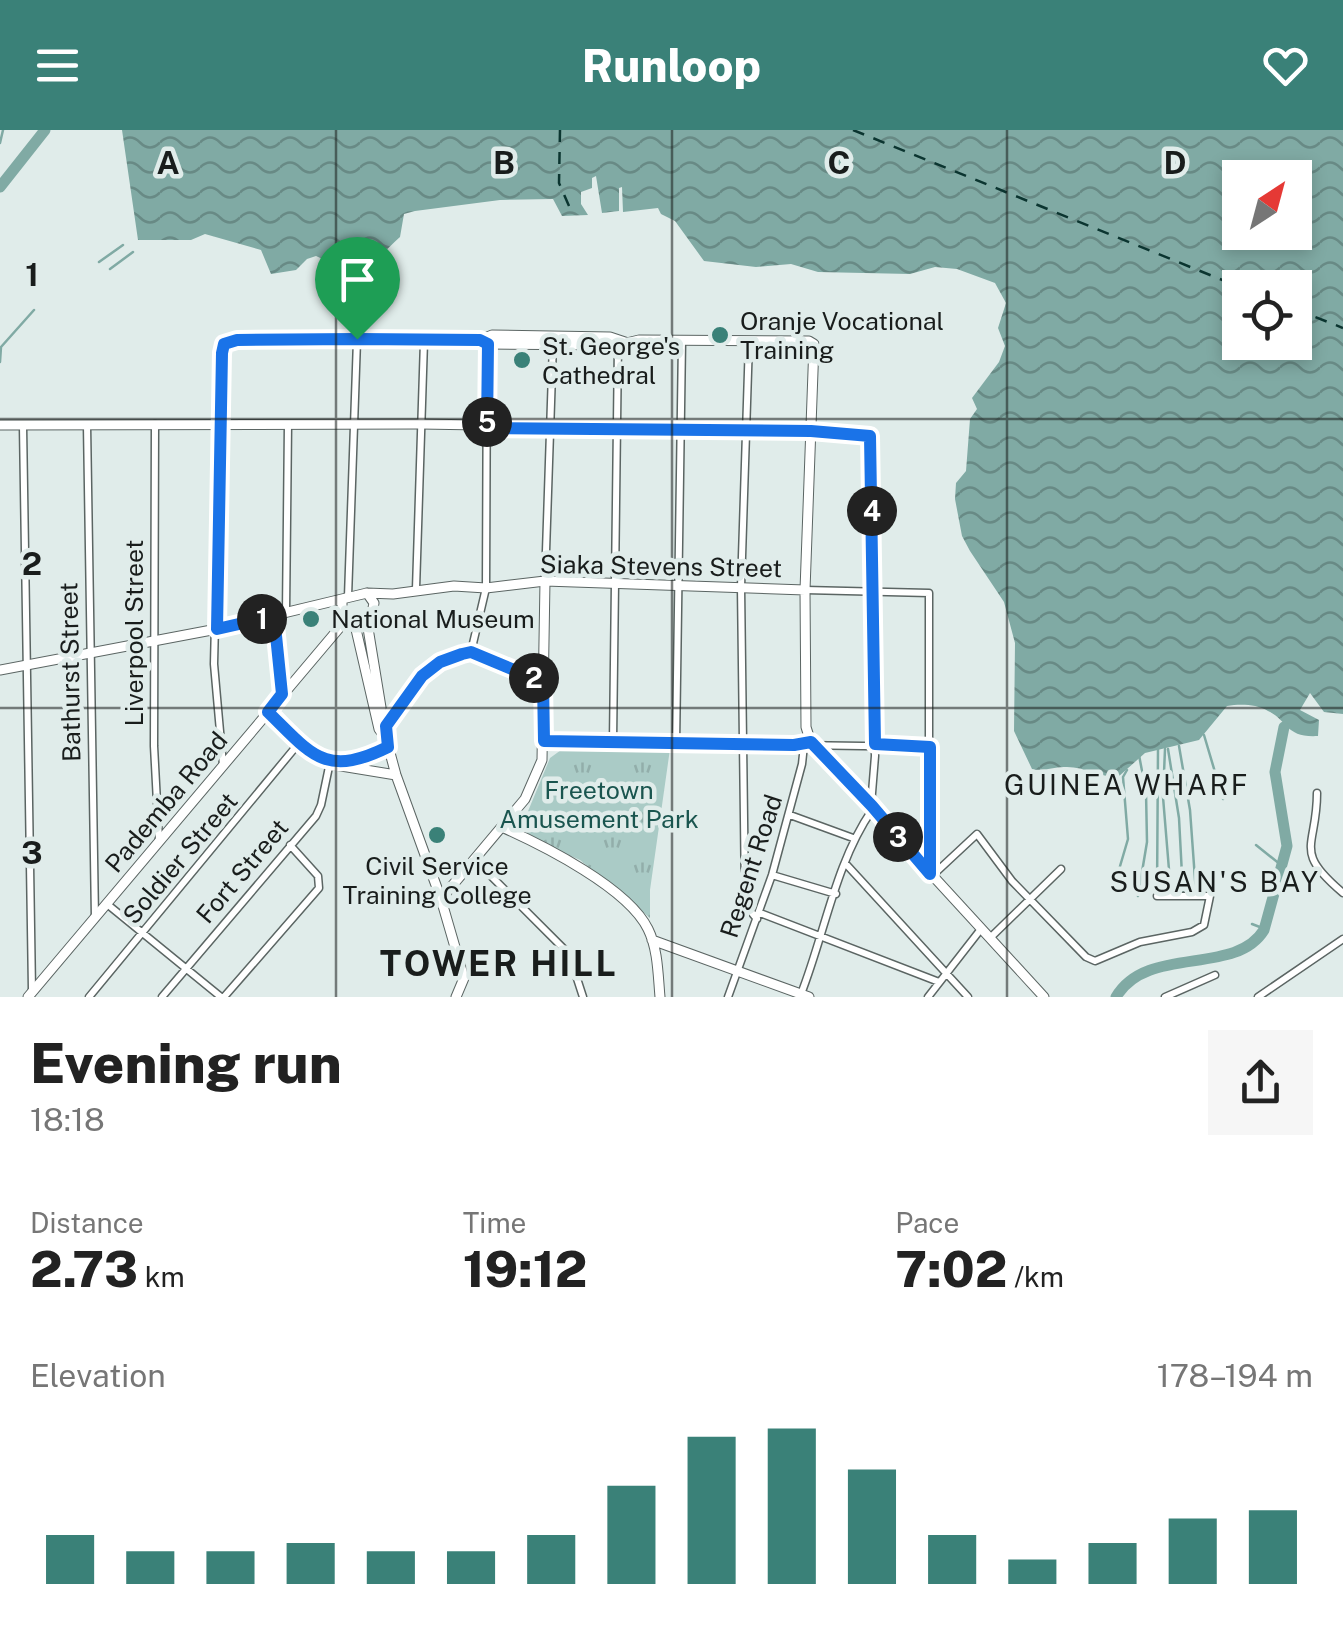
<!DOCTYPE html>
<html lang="en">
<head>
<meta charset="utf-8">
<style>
	body { margin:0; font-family:"Public Sans",sans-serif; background:#f6f6f6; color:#222; height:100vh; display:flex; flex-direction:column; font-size:38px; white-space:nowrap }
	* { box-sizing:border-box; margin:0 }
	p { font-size:32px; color:#767676 }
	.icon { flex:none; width:55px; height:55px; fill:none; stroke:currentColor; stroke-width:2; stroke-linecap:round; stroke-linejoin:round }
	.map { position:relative; height:867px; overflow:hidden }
	.details { display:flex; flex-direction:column; background:#fff; flex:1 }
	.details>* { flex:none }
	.needle { width:65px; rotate:36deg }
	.fabs { position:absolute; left:1222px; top:30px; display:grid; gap:20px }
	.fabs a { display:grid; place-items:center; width:90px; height:90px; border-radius:0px; background:#fff; box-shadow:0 5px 15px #0003; font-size:50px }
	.pin { position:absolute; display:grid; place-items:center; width:85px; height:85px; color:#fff; margin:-102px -42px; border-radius:50% 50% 50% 0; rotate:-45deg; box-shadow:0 0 10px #0007 }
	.pin .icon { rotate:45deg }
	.km { position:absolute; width:50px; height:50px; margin:-25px; border-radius:50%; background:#222; color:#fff; font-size:28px; line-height:50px; text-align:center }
	.round { display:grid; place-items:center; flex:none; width:105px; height:105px; border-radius:0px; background:#f6f6f6 }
	.overview { display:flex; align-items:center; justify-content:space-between; height:170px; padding:0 30px }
	h1 { font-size:55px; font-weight:800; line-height:75px }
	.stats { display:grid; grid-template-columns:repeat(3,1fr); gap:15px; height:170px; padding:10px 30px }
	.stats div { display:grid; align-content:center }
	.stats b { font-size:50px; font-weight:800 }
	.stats small { font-size:28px; font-weight:400 }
	.stats p { font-size:28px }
	.chart { height:280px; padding:20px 30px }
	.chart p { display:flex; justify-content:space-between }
	.chart svg { width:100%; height:180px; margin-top:10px; stroke:#3a8178; stroke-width:6 }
	header { display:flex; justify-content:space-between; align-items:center; height:130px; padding:0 30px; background:#3a8178; color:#fff; font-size:45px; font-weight:800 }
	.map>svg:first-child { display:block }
</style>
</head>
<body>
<header><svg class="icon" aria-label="menu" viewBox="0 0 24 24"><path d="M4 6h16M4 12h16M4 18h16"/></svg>Runloop<svg class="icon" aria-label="heart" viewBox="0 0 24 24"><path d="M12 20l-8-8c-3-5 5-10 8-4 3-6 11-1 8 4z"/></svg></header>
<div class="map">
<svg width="1343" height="867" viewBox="0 0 1343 867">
	<defs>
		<pattern id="park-tufts" width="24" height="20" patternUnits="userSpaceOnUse" patternTransform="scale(2.5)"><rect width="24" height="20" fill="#aacbc6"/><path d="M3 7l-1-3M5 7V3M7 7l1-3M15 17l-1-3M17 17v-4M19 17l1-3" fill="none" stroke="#92aeaa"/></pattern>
		<pattern id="water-waves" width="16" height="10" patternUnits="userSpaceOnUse" patternTransform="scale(2.5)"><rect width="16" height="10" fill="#80aaa4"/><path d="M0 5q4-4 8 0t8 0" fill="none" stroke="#688a85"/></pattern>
	</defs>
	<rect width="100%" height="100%" fill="#e0ecea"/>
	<path fill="url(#park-tufts)" d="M568 615 670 619 650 760V788L580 730 519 703 550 628Z"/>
	<path fill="url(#water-waves)" fill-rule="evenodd" d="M122 0H1343V584L1324 582 1310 563 1300 580 1319 590 1318 606C1285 608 1288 590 1268 581 1256 574 1240 574 1227 576L1199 610 1145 623 1118 647C1099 647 1085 637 1067 637 1054 636 1044 642 1032 639L1014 601 1015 513 1004 472 970 421 962 406 955 369 956 353 966 341 970 289 977 279 972 268 999 232 1005 216 998 198 1006 173 995 153 957 139 935 137 910 144 818 142 791 134 756 137 704 131 675 91 661 84 658 78 623 82 622 57 619 58V81L602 83 596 46 592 48V58L581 62V74L588 85 562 86 553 69 500 70 415 81 404 84 400 107C383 121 368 146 346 141 336 138 326 130 316 126L307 129 296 140 271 144 261 120 205 104 191 110H138ZM1240 48H1295V102H1240ZM1240 158H1295V212H1240Z"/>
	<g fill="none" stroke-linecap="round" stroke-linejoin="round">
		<path stroke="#80aaa4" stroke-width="2.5" d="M0 13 3 0
			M99 132 123 115
			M110 139 133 122
			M0 232 1 217 34 180
			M1204 605 1223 669
			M1179 616 1190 680 1196 763
			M1165 619 1163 667 1171 764
			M1168 619 1179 688 1183 764
			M1256 715 1281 735
			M1113 760 1128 709 1123 647 1127 640
			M1157 764 1158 619
			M1138 766 1147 712 1146 662 1139 625
			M1252 794 1265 799"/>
		<path stroke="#80aaa4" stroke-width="11" d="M0 57 45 0
			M1116 867C1147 814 1235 847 1264 800L1287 716 1275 642 1284 597"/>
		<path stroke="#0b3530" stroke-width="2.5" stroke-dasharray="12 10" stroke-linecap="butt" d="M560 0 559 53 573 85
			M853 0 1242 158
			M1295 179 1343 198"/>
		<g stroke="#5b6563" stroke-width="9">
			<path id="street" d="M749 211 741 457 745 766 747 777 757 789
				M155 294 154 616 159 710
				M220 294 214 534 223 635
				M87 295 95 788
				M23 296 32 860
				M811 301 870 307 875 626 871 675
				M545 451 553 213
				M416 459 424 211
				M805 460 929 463V743
				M348 467 357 210
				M286 483 288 294
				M274 486 282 565
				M471 522 486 458 487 212
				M471 522 543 552
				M385 597C416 564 421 531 471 522
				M544 611 930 617
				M613 612 618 214
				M676 614 682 211
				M1317 663C1317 718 1292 720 1343 763
				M790 685 853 708
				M475 730 564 819 571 830 583 867
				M845 733 968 867
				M772 745 836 764
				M933 745 977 704 1012 751 1086 827 1095 831 1140 812 1192 802 1204 795 1210 766H1157
				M107 774 221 867
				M760 783 939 852
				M990 808 1061 739
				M801 864C825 803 835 734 872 680
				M89 867 299 613
				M162 867 316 686 321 675 330 632
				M224 867 319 758 318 746 290 715
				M728 867 772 745 802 634 804 615
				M928 867 981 799
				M1165 867 1215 845
				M1258 867 1343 809"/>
		</g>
		<g stroke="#5b6563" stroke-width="11">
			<path id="secondary" d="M480 210 488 214 618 215 639 210 809 211 814 214 805 460
				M220 294 222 223 224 214 231 211H424L480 210 492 205 610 207 625 212
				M0 295 420 294 811 301
				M367 492 386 608 396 645 441 769 464 848 456 867
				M355 495 379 599 385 607
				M268 582 310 622 329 634 396 645
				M343 631 360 630 388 617
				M504 698C544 716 628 758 648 799 658 819 658 845 660 867
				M441 769 525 669 542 630 545 451
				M652 810 809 867
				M28 867 346 490"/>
		</g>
		<g stroke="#5b6563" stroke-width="11">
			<path id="primary" d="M367 463 393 464 454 456 486 458 545 451 805 460 806 597 811 613 1044 867
				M367 463 374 473 371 488 363 494 350 493 342 485V469Z
				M0 540 217 499 342 469"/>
		</g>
		<use href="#street" stroke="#fff" stroke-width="6"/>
		<use href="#secondary" stroke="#fff" stroke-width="9"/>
		<use href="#primary" stroke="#fff" stroke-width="9"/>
	</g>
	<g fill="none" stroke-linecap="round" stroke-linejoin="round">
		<g stroke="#fff" stroke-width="20">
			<path id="route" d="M357 209 480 210 488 214 487 298 811 301 870 306 875 614 930 617V744L872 676 811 612 794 615 544 611 543 552 471 522 462 524 440 532 422 546 386 596 388 617C325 648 312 625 268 582L282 564 274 486 217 499 222 223 224 214 237 210Z"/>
		</g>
		<use href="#route" stroke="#1a73e8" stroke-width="12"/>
	</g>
	<path fill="none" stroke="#191d1c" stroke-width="2.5" stroke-opacity="0.55" d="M336 0V867M672 0V867M1007 0V867M0 289H1343M0 578H1343"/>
	<g fill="#3a8178" stroke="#e0ecea" stroke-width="4">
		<circle cx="720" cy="205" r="10"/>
		<circle cx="522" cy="230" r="10"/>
		<circle cx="311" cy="489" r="10"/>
		<circle cx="437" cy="705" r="10"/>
	</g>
	<g text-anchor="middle" stroke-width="9" stroke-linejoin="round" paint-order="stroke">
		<g font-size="25" fill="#191d1c" stroke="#e0ecea" text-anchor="start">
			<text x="740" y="200">Oranje Vocational<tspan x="740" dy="29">Training</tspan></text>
			<text x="542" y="225">St. George's<tspan x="542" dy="29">Cathedral</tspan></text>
			<text x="331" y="498">National Museum</text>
			<text x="437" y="745" text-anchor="middle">Civil Service<tspan x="437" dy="29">Training College</tspan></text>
		</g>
		<g font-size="25" fill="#191d1c" stroke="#e0ecea">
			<text transform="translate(661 436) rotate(1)" y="9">Siaka Stevens Street</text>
			<text transform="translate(134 503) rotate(-90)" y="9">Liverpool Street</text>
			<text transform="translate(70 542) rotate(-91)" y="9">Bathurst Street</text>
			<text transform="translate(166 672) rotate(-50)" y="9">Pademba Road</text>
			<text transform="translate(180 728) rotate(-50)" y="9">Soldier Street</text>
			<text transform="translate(751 736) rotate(-72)" y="9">Regent Road</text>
			<text transform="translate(242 741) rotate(-50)" y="9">Fort Street</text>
		</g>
		<g font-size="25" fill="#1a554f" stroke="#e0ecea">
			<text x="599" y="669">Freetown<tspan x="599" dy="29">Amusement Park</tspan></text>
		</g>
		<g font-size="28" letter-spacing="2.5" fill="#191d1c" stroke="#e0ecea">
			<text x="1127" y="665">GUINEA WHARF</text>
			<text x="1215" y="762">SUSAN'S BAY</text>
		</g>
		<g font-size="35" font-weight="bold" letter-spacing="2.5" fill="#191d1c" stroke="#e0ecea">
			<text x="499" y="846">TOWER HILL</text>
		</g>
	</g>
	<g font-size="32" text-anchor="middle" font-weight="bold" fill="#191d1c" stroke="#e0ecea" stroke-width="9" stroke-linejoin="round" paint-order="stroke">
		<text x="168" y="44">A</text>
		<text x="504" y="44">B</text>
		<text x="839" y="44">C</text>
		<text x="1175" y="44">D</text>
		<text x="32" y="156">1</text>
		<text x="32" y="445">2</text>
		<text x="32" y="734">3</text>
	</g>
</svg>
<div class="fabs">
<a><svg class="needle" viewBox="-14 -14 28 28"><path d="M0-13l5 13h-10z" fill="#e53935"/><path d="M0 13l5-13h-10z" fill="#767676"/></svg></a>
<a><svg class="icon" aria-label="locate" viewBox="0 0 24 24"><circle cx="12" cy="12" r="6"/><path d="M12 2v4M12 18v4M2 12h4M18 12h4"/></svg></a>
</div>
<div class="pin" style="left:357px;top:209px;background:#1e9e55"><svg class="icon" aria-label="arrive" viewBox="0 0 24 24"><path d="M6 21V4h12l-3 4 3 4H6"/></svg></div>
<b class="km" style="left:262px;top:489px">1</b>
<b class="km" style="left:534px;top:548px">2</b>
<b class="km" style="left:898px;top:707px">3</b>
<b class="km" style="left:872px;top:381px">4</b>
<b class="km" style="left:487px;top:292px">5</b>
</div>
<section class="details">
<div class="overview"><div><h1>Evening run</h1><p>18:18</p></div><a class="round"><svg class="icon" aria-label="share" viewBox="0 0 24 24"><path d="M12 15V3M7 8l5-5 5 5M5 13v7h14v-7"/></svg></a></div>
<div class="stats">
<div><p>Distance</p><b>2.73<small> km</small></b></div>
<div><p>Time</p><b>19:12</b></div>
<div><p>Pace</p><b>7:02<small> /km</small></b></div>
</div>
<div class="chart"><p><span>Elevation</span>178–194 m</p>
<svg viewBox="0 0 160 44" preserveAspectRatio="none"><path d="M5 44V32M15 44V36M25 44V36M35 44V34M45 44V36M55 44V36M65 44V32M75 44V20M85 44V8M95 44V6M105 44V16M115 44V32M125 44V38M135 44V34M145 44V28M155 44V26"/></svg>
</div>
</section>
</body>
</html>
